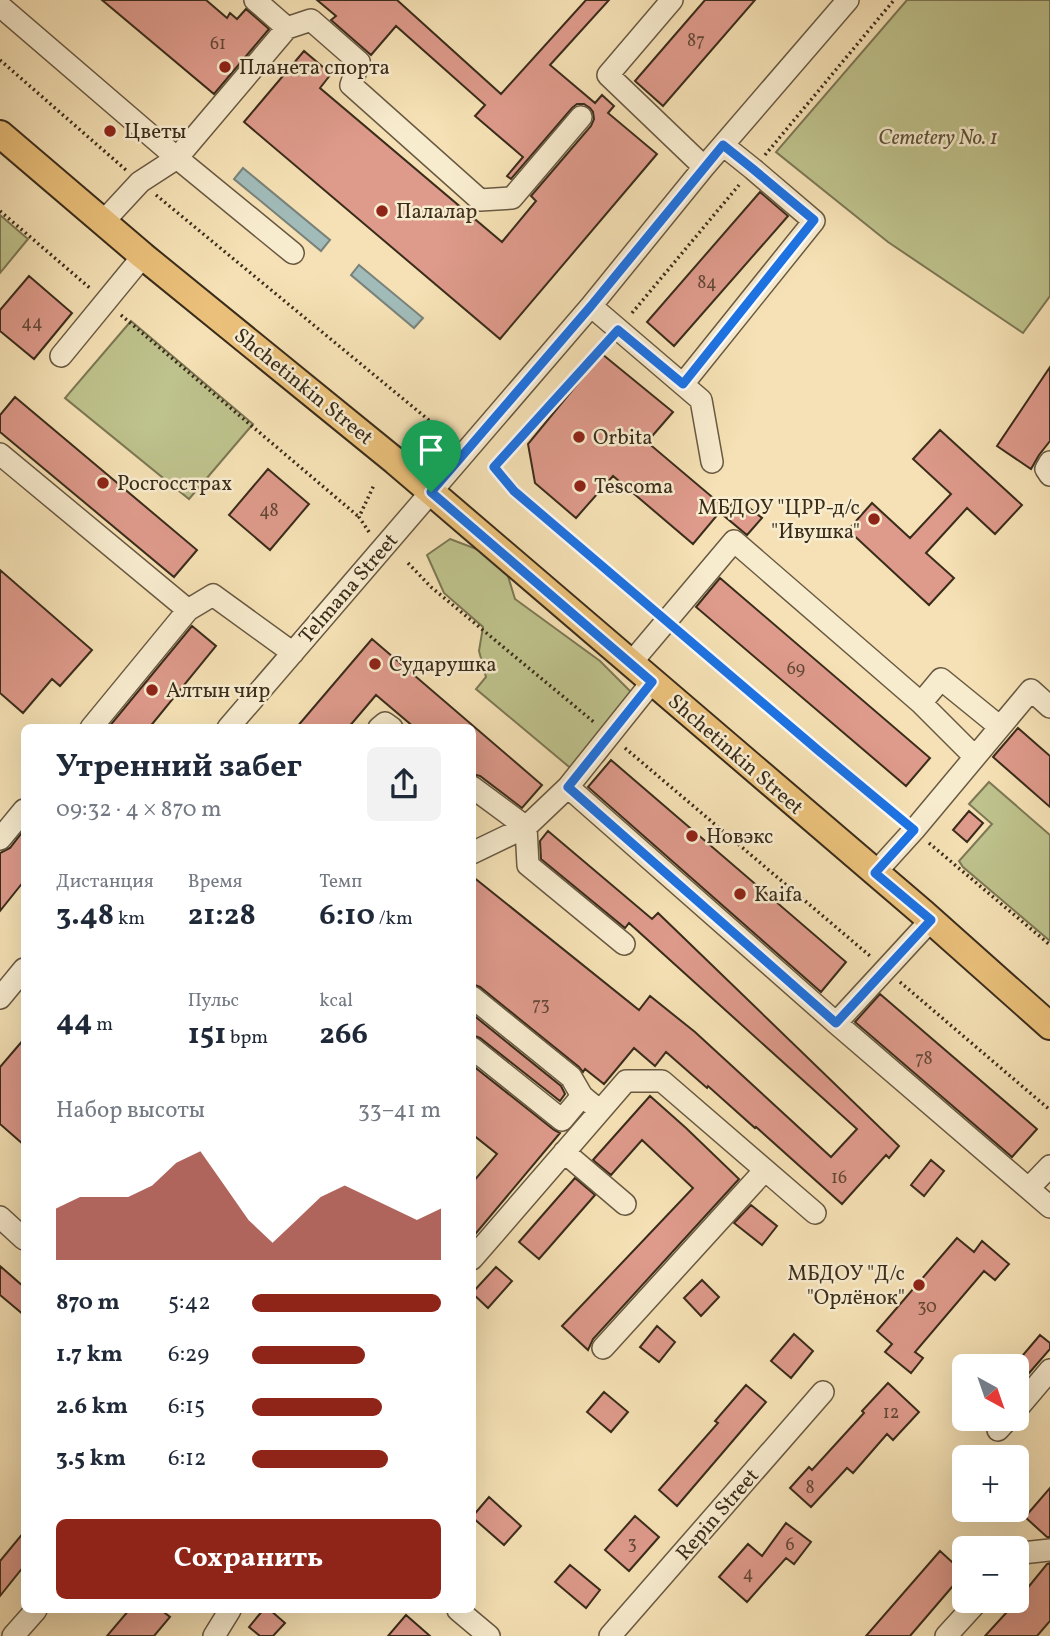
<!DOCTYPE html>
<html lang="ru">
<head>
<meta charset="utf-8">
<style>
	body { margin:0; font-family:Vollkorn,serif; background:#f2f2f3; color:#1f2937; height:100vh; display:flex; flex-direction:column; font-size:26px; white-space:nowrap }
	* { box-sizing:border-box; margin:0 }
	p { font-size:23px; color:#747a83 }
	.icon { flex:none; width:38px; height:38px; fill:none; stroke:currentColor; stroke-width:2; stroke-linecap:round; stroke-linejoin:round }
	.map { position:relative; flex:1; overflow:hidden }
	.drawer { position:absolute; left:21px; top:724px; width:455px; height:889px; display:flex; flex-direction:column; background:#fff; border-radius:10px; box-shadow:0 7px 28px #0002 }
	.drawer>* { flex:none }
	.needle { width:46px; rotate:140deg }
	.fabs { position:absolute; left:952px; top:1354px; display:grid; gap:14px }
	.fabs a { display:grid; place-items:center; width:77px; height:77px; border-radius:10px; background:#fff; box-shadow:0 7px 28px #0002; font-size:35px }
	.pin { position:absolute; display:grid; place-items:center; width:60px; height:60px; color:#fff; margin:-72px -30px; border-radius:50% 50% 50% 0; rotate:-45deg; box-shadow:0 0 7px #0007 }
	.pin .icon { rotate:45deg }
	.round { display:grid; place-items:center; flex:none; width:74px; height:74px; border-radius:10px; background:#f2f2f3 }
	.overview { display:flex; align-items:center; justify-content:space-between; height:119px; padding:0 35px }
	h1 { font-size:32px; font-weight:700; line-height:52px }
	.metrics { display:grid; grid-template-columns:repeat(3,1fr); gap:10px; height:119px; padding:7px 35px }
	.metrics div { display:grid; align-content:center }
	.metrics b { font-size:30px; font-weight:700 }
	.metrics small { font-size:19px; font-weight:400 }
	.metrics p { font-size:19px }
	.chart { height:196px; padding:14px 35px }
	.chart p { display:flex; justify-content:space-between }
	.chart svg { width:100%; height:126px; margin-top:7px; fill:#8f2418; opacity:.7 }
	.primary-button { display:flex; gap:14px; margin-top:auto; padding:14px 35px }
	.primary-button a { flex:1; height:80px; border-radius:10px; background:#8f2418; color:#fff; font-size:28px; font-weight:700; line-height:80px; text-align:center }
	ul { padding:0 35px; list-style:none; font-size:23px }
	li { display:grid; grid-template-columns:112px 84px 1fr; align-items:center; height:52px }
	li i { height:18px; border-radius:9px; background:#8f2418 }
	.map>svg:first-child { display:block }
</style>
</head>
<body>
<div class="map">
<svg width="1050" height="1636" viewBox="0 0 1050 1636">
	<rect width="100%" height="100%" fill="#f5e1b5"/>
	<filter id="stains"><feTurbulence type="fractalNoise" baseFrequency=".00286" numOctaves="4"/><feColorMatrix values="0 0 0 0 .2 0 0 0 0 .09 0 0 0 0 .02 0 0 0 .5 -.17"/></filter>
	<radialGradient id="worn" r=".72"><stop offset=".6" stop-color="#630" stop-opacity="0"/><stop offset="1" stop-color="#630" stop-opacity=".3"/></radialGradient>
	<path fill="#bec28c" stroke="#7c7754" stroke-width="2" d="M907 0H1050V296L1023 333 888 242 776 152Z
		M0 215 28 239 0 273Z
		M131 321 253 424 189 499 65 398Z
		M450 539 495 556 507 573 515 599 600 661 637 698 627 729 603 761 585 773 574 771 476 689 486 677 479 651 483 627 444 593 427 555Z
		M989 782 1050 835V941L963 867 959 861 992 824 969 804Z"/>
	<path fill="#a1bbb9" stroke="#78827a" stroke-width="2" d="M243 168 330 240 321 251 234 179Z
		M359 265 423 318 414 328 351 275Z"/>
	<path fill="#de9a8b" stroke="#3a2c1b" stroke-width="2" d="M102 0H206L227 18 230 13 237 19 246 9 269 29 214 94Z
		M317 0H397L501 94 586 0H609L550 65 595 103 602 95 614 106 608 113 657 154 500 339 244 122 304 51 331 74 320 88 502 242 536 201 531 196 591 126 594 119 593 112 590 108 584 104H577L572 108 511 179 507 176 523 157 475 116 485 105 396 26 371 55 331 20 336 16Z
		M705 0H755L663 106 635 81Z
		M760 192 788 216 674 346 647 322Z
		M29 276 72 313 34 359 0 331V310Z
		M602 354 673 412 647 442 724 507 693 544 613 476 576 518 535 483 528 444Z
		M1050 367V441L1039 455 1031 469 997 446Z
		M15 397 197 550 174 577 0 432V415Z
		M940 430 1022 505 995 534 967 508 926 553 954 578 929 605 848 530 872 503 910 538 951 494 913 459Z
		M268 469 309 504 270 550 229 515Z
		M737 498 762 518 747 535 723 515Z
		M0 570 92 650 60 686 52 679 23 713 0 693Z
		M720 578 930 758 906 786 696 607Z
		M192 626 216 646 149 728H108Z
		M372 639 542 785 522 808 480 776 472 774V728H415L376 695 348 728H296Z
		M1018 728 1050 756V807L993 757Z
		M611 760 846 962 821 992 588 787Z
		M969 811 983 823 967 842 953 830Z
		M24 830V881L0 911V853L10 848Z
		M548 831 652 919 658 913 899 1146 889 1158 886 1155 842 1204 756 1127 755 1128 708 1086 707 1088 666 1052 655 1066 634 1048 604 1084 585 1069 583 1072 579 1067 480 987 472 984V876L639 1010 650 996 695 1032 831 1157 857 1129 629 923 625 928 541 859 540 841Z
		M880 994 1037 1129 1012 1157 855 1022Z
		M472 1014 561 1086 565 1094 560 1101 480 1038 472 1035Z
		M24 1039V1145L0 1124V1067Z
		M472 1065 554 1130 560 1133 472 1238V1183L497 1154 472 1134Z
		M650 1096 686 1128 739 1179 593 1339 588 1350 562 1326 693 1188 642 1140 611 1175 593 1160Z
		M931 1160 944 1171 924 1196 911 1185Z
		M575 1178 595 1195 539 1259 519 1242Z
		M751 1205 777 1226 762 1245 734 1223Z
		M957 1238 974 1252 982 1241 1009 1264 995 1280 984 1271 915 1352 923 1358 911 1373 885 1352 892 1344 877 1331Z
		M0 1266 24 1287V1315L0 1295Z
		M496 1267 512 1281 488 1308 472 1293Z
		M702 1280 719 1297 701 1316 684 1298Z
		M657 1326 675 1342 659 1362 640 1347Z
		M794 1334 813 1351 791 1378 771 1361Z
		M1040 1335 1050 1343V1349L1017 1387V1362Z
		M888 1383 919 1412 893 1440 887 1434 853 1473 847 1468 811 1507 790 1488 809 1467 812 1470 864 1413 862 1411Z
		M746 1385 766 1402 677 1506 659 1490 718 1423 715 1421Z
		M604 1392 628 1412 611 1432 587 1412Z
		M1050 1488V1537H1047L1025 1517Z
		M489 1497 521 1526 504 1545 472 1517Z
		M635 1516 659 1537 629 1571 605 1550Z
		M786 1523 811 1542 794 1564 786 1558 747 1602 719 1577 748 1544 762 1556Z
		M24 1532V1566L0 1596V1561Z
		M940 1551 964 1573 910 1636H866Z
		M1050 1563V1621L1037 1636H985L1017 1601 1047 1564Z
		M570 1565 600 1590 586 1608 555 1582Z
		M129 1610H161L170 1617 154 1636H107Z
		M263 1610H270L285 1623 273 1636H260L249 1627Z
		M406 1615 430 1636H388Z"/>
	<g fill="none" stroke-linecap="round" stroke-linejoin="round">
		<g stroke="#695942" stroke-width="24">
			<path id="minor" d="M255 0 287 28 311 20 359 62 351 85 480 200 512 198 581 117
				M672 0 608 75 704 167
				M0 6 177 158 293 253
				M103 222 140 182 177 158 287 28
				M591 306 701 400 712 462
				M61 356 143 256
				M683 384 814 221 753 169 723 145
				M0 454 188 610
				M1050 462 1046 469 1050 475
				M631 663 734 541 921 703 974 756
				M921 703 941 679 1000 727
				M91 728 188 610 213 595 293 653
				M228 728 591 306 704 167 848 0
				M379 728 385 723 392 728
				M472 787 526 827 528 865 624 944
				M568 787 836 1023 1050 1207
				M0 839 24 810
				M472 853 526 827 568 787 652 682
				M875 873 914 830 1031 690 1050 707
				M472 997 571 1077 582 1096
				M0 998 24 969
				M836 1023 931 920
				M472 1048 562 1120 582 1096 600 1111
				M564 1152 625 1204
				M1029 1188 1050 1166
				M0 1217 24 1239
				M472 1259 626 1081H662L815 1213
				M603 1348 765 1170
				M1017 1409 1050 1370
				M998 1430 1008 1419
				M1017 1559 1022 1553 1050 1550
				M458 1610 489 1636
				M13 1636 36 1610
				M214 1636 230 1610
				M610 1636 823 1392
				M946 1636 978 1601"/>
		</g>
		<g stroke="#3a2c1b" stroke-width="30">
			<path id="major" d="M0 134 143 256 395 461 923 913 1050 1026"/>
		</g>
		<path stroke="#3a2c1b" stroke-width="3.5" stroke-dasharray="2 3.5" stroke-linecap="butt" d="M0 60 126 170
			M765 155 894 0
			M156 195 430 421
			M0 211 91 289
			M632 313 739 185
			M121 315 359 517
			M606 343 494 467 514 491 651 607
			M414 440 430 421 452 431
			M369 532 359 517 374 485
			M408 563 431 587 595 723
			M681 632 819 751 899 817
			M625 748 870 956
			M929 843 1050 945
			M900 982 1050 1110"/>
		<use href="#minor" stroke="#f8eccf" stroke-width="21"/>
		<use href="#major" stroke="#eac07a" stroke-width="26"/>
	</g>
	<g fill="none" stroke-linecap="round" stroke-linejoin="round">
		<g stroke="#fff" stroke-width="14">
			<path id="route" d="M723 145 753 169 814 220 683 384 618 330 494 467 514 491 819 751 914 830 875 873 931 920 836 1023 568 787 652 682 431 492 591 306Z"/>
		</g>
		<use href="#route" stroke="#1a73e8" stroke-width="9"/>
	</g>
	<g fill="#8f2418" stroke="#f8eccf" stroke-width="2.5">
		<circle cx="225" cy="67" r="7"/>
		<circle cx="110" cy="131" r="7"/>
		<circle cx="382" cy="211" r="7"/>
		<circle cx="579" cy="437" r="7"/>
		<circle cx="103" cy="483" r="7"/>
		<circle cx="580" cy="486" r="7"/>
		<circle cx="874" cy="519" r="7"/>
		<circle cx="375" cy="664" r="7"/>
		<circle cx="152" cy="690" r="7"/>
		<circle cx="692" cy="836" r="7"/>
		<circle cx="740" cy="894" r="7"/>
		<circle cx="919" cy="1285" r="7"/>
	</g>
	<g text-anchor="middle" stroke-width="5" stroke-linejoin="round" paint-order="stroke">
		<g font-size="18" fill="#634837">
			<text x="696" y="46">87</text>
			<text x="218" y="49">61</text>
			<text x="707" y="288">84</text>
			<text x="32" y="328">44</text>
			<text x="269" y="516">48</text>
			<text x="796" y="674">69</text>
			<text x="541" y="1010">73</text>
			<text x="924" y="1064">78</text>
			<text x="839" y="1183">16</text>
			<text x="927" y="1312">30</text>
			<text x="891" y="1418">12</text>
			<text x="810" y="1493">8</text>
			<text x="632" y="1549">3</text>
			<text x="790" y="1550">6</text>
			<text x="748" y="1579">4</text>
		</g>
		<g font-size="21" fill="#3a2c1b" stroke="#f8eccf" text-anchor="start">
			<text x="239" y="74">Планета спорта</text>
			<text x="124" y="138">Цветы</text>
			<text x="396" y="218">Палалар</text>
			<text x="593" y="444">Orbita</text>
			<text x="117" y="490">Росгосстрах</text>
			<text x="594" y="493">Tescoma</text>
			<text x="860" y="514" text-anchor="end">МБДОУ "ЦРР-д/с<tspan x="860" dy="24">"Ивушка"</tspan></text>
			<text x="389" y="671">Сударушка</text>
			<text x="166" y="697">Алтын чир</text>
			<text x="706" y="843">Новэкс</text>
			<text x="754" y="901">Kaifa</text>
			<text x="905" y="1280" text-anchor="end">МБДОУ "Д/с<tspan x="905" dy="24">"Орлёнок"</tspan></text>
		</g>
		<g font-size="21" font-style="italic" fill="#5b5237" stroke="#f8eccf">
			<text x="938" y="144">Cemetery No. 1</text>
		</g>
		<g font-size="21" fill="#3a2c1b" stroke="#f8eccf">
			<text transform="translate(304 386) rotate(39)" y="7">Shchetinkin Street</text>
			<text transform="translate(348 588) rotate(-49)" y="7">Telmana Street</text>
			<text transform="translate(736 754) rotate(41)" y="7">Shchetinkin Street</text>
			<text transform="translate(717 1514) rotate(-49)" y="7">Repin Street</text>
		</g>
	</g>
	<rect width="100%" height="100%" filter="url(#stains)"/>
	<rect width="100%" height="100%" fill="url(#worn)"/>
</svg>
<div class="fabs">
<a><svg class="needle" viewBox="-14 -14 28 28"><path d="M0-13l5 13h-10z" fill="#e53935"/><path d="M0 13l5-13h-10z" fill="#747a83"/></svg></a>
<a>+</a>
<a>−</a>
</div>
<div class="pin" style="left:431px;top:492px;background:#1e9e55"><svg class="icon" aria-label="arrive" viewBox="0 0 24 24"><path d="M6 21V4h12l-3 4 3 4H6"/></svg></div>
<section class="drawer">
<div class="overview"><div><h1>Утренний забег</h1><p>09:32 · 4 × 870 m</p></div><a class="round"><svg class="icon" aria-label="share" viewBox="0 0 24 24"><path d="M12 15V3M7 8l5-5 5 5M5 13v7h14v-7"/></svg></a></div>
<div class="metrics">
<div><p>Дистанция</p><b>3.48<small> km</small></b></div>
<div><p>Время</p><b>21:28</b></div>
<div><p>Темп</p><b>6:10<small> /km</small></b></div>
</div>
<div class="metrics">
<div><b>44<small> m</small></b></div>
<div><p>Пульс</p><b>151<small> bpm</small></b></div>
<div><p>kcal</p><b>266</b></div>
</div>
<div class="chart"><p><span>Набор высоты</span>33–41 m</p>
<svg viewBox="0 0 160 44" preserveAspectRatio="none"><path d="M0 44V26L10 22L20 22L30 22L40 18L50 10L60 6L70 18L80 30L90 38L100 30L110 22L120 18L130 22L140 26L150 30L160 26V44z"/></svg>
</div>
<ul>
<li><b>870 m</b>5:42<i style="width:100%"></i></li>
<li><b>1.7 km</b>6:29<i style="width:60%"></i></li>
<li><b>2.6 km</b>6:15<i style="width:69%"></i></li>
<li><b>3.5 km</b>6:12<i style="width:72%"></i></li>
</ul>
<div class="primary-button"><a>Сохранить</a></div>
</section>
</div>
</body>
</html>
